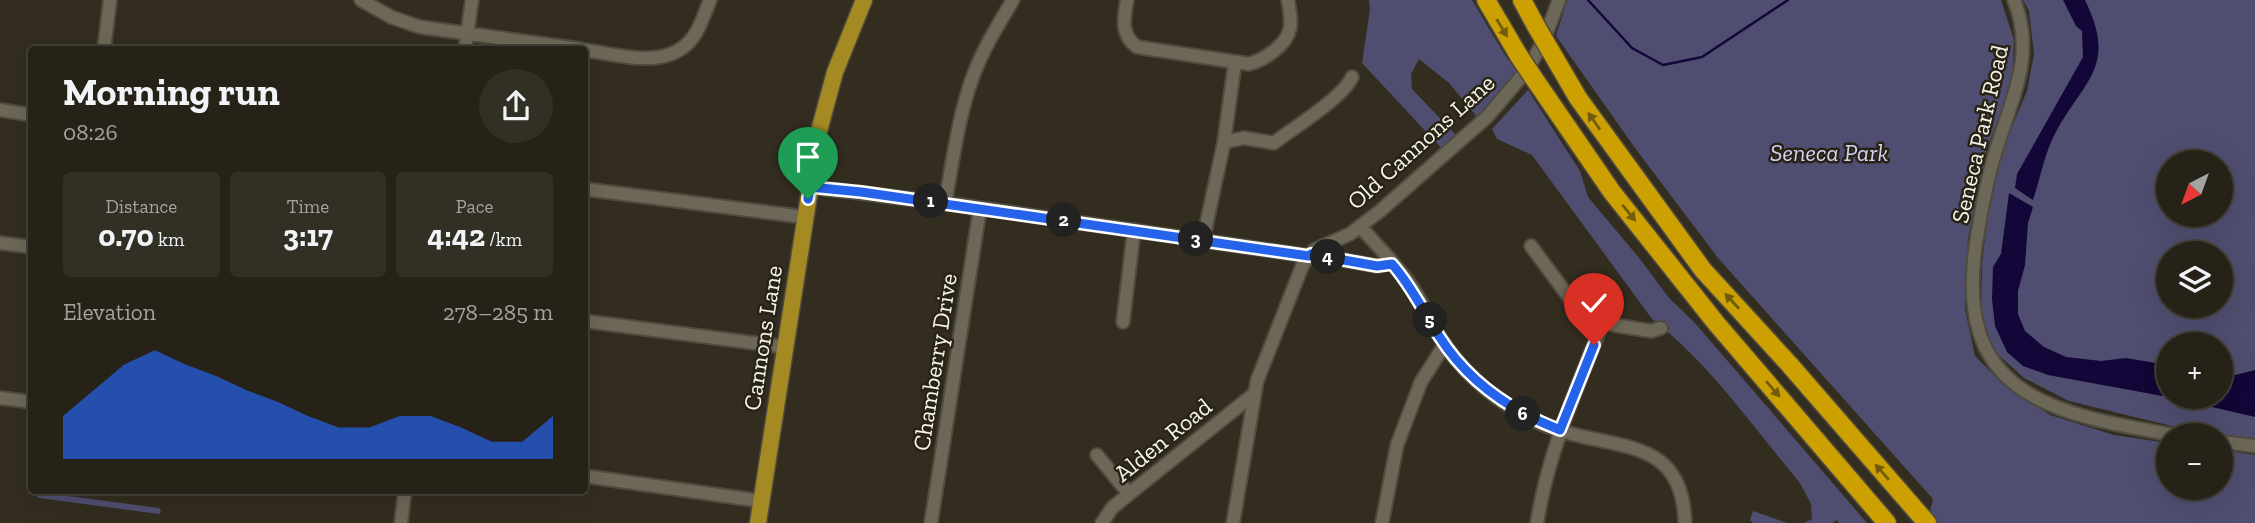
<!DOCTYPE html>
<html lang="en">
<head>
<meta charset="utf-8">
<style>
	body { margin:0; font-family:"Zilla Slab",serif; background:#322f24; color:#f1f3f6; height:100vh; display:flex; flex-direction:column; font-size:26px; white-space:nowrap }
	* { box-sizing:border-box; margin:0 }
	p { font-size:23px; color:#a4a4a1 }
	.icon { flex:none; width:38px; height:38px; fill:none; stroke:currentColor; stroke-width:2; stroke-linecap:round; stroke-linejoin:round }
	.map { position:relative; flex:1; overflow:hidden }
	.details { position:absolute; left:28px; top:46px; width:560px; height:448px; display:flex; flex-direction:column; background:#262217; border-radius:7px; box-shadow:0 7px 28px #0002,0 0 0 2px #423f36 }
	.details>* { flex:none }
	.needle { width:46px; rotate:221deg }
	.buttons { position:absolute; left:2156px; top:150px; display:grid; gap:14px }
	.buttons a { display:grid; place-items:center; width:77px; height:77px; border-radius:50%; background:#262217; box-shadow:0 7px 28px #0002,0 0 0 2px #423f36; font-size:35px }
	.pin { position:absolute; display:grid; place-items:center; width:60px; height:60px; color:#fff; margin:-72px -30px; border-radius:50% 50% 50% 0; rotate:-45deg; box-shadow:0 0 7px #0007 }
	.pin .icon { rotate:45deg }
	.km { position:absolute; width:35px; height:35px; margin:-18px; border-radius:50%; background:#222; color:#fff; font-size:19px; line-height:35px; text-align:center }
	.round { display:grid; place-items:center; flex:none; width:74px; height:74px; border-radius:37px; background:#322f24 }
	.headline { display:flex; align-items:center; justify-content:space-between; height:119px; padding:0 35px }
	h1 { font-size:38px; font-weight:700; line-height:52px }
	.figures { display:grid; grid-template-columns:repeat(3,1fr); gap:10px; height:119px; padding:7px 35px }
	.figures div { display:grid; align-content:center; border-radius:7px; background:#322f24; text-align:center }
	.figures b { font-size:30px; font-weight:700 }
	.figures small { font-size:19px; font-weight:400 }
	.figures p { font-size:19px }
	.chart { height:196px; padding:14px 35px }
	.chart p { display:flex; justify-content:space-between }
	.chart svg { width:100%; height:126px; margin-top:7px; fill:#2563eb; opacity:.7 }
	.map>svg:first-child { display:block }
</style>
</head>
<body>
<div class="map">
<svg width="2255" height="523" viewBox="0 0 2255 523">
	<rect width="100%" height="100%" fill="#322d1f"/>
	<path fill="#504e70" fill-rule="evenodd" d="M1369 0H1472L1503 52 1517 72 1478 118 1449 83 1419 59 1411 74 1412 89 1458 137 1444 151 1362 63 1370 9Z
		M1567 0H2001L2014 40 2012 83 1986 151 1968 239 1965 309 1975 356 1998 379 2050 415 2114 435 2168 443V488H2221V450L2255 455V523H1927L1933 499 1718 258 1635 148 1556 36Z
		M2023 0H2255V442L2180 428 2069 401 2024 378 1993 350 1981 310 1982 264 1987 221 2002 150 2027 91 2034 54 2029 11ZM2168 163H2221V215H2168ZM2168 254H2221V306H2168ZM2168 345H2221V397H2168Z
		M1528 90 1580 171 1588 197 1640 259 1669 298 1695 323 1867 523H1839L1837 520 1832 523H1804L1812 519 1811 504 1800 483C1753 427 1710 364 1652 319L1532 155 1497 139 1492 129Z
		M38 492 159 508 161 511 159 514 39 498 35 495Z
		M1753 511 1787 523H1753L1750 520Z"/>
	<path fill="#130638" d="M2063 0H2085C2116 64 2088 77 2058 128 2045 150 2041 176 2033 200L2015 188 2017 174 2025 160 2083 57 2082 31 2076 26Z
		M2009 193 2033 207 2028 223 2025 265 2018 291V314L2025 331 2044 347 2066 357 2101 361 2126 358 2168 365V397L2048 375 2023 366 2007 352 1995 326 1992 299 1993 267 2001 254Z
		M2255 370V417L2169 397H2221V375H2235Z"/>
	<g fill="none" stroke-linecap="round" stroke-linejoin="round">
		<path stroke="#130638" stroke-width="2.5" d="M1588 0 1632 48 1663 65 1702 57 1788 0"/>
		<g stroke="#4f4b3e" stroke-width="16">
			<path id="minor" d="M361 0 391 17 420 27 580 49
				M1127 0C1124 19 1120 34 1137 47L1249 64C1264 60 1287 45 1290 28 1292 19 1289 9 1288 0
				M2014 0C2035 52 2014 94 1998 144 1988 174 1982 206 1977 237 1950 397 2052 414 2180 436
				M104 49 110 0
				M465 49 472 0
				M584 50C622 55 674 73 697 31 702 22 706 10 710 0
				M0 110 32 115
				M1224 142 1244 138 1274 143C1293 128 1344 97 1352 77
				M810 187 945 203 1309 256
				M584 189 804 217
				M945 203C953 161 958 117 973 76 983 49 998 25 1013 0
				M1360 226C1377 246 1397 265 1412 287 1422 302 1429 319 1438 334 1457 366 1487 394 1519 412 1533 421 1551 428 1568 433 1627 449 1683 443 1685 523
				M1203 240 1224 142 1235 62
				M0 243 32 247
				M1531 246 1574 304 1586 316 1614 325 1651 331 1661 328
				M1311 254 1377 266 1393 263
				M584 321 785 347
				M1123 322 1134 230
				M0 398 32 402
				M2221 442 2255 446
				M1097 455 1129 494
				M584 476 761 501
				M401 523 405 490
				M931 523 980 208
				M1102 523 1112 508 1129 494 1254 394
				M1233 523 1257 381 1303 264 1314 250 1350 234 1380 211 1487 117 1527 70 1543 42 1559 0
				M1382 523 1397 445 1421 382 1445 344
				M1537 523C1548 452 1577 388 1603 322"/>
		</g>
		<g stroke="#4f4b3e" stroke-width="19">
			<path id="major" d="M758 523 819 131 835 72 864 0"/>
		</g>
		<g stroke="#4f4b3e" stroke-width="21">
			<path id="highway" d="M1486 0 1519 56
				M1522 0 1536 26
				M1550 50 1578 98 1703 270 1789 364 1927 523
				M1533 77 1612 192 1716 323 1887 523"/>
		</g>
		<use href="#minor" stroke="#6d6757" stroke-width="12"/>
		<use href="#major" stroke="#a58923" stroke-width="16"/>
		<use href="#highway" stroke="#cba000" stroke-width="18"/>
		<g stroke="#4f4b3e" stroke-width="21" stroke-linecap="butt">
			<path id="highway-bridge" d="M1536 26 1550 50
				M1519 56 1533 77"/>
		</g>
		<use href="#highway-bridge" stroke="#cba000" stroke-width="18"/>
	</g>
	<defs><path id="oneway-solid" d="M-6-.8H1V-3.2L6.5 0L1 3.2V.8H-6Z" transform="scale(1.75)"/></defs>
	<g fill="#715b0c">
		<use href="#oneway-solid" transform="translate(1502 28) rotate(59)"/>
		<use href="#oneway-solid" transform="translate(1594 121) rotate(-125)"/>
		<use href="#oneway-solid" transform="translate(1629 213) rotate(51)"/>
		<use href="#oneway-solid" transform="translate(1732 301) rotate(-133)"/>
		<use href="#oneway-solid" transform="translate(1773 389) rotate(49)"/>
		<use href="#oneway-solid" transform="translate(1882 472) rotate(-131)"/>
	</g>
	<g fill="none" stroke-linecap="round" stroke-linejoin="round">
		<g stroke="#fff" stroke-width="14">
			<path id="route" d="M808 199 810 187 861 192 1309 256 1311 254 1377 266 1392 264C1413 288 1422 310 1439 336 1468 382 1511 411 1560 430L1594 345"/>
		</g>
		<use href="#route" stroke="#2563eb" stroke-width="9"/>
	</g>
	<g text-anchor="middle" stroke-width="5" stroke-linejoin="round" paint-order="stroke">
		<g font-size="24" fill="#f7f4ea" stroke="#282315">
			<text transform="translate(1980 134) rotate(-77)" y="8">Seneca Park Road</text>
			<text transform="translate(1421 142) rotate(-42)" y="8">Old Cannons Lane</text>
			<text transform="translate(763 338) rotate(-81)" y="8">Cannons Lane</text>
			<text transform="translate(935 362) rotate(-81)" y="8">Chamberry Drive</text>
			<text transform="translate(1163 440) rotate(-39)" y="8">Alden Road</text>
		</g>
		<g font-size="24" font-style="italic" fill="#d3d2f5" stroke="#282315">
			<text x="1829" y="161">Seneca Park</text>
		</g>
	</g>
</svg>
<div class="buttons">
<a><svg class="needle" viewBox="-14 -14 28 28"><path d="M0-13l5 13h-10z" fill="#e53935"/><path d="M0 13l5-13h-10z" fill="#a4a4a1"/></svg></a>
<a><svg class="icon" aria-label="layers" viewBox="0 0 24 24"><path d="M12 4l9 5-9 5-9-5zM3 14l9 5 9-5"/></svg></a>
<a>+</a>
<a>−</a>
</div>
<div class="pin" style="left:808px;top:199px;background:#1e9e55"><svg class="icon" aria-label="arrive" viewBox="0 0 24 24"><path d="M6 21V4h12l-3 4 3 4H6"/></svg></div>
<div class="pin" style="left:1594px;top:345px;background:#d93025"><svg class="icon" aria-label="check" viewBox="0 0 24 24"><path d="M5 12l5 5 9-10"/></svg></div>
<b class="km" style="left:931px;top:201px">1</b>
<b class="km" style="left:1064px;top:220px">2</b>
<b class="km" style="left:1196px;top:239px">3</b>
<b class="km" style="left:1328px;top:257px">4</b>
<b class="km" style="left:1430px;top:320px">5</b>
<b class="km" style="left:1523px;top:414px">6</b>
<section class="details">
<div class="headline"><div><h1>Morning run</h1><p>08:26</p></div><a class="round"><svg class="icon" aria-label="share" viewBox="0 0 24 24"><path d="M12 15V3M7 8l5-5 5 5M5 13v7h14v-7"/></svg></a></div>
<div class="figures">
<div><p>Distance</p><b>0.70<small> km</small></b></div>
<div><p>Time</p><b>3:17</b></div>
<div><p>Pace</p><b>4:42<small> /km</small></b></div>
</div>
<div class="chart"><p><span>Elevation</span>278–285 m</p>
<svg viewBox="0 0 160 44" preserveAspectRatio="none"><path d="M0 44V29L10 20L20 11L30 6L40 11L50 15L60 20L70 24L80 29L90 33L100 33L110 29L120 29L130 33L140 38L150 38L160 29V44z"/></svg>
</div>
</section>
</div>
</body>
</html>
